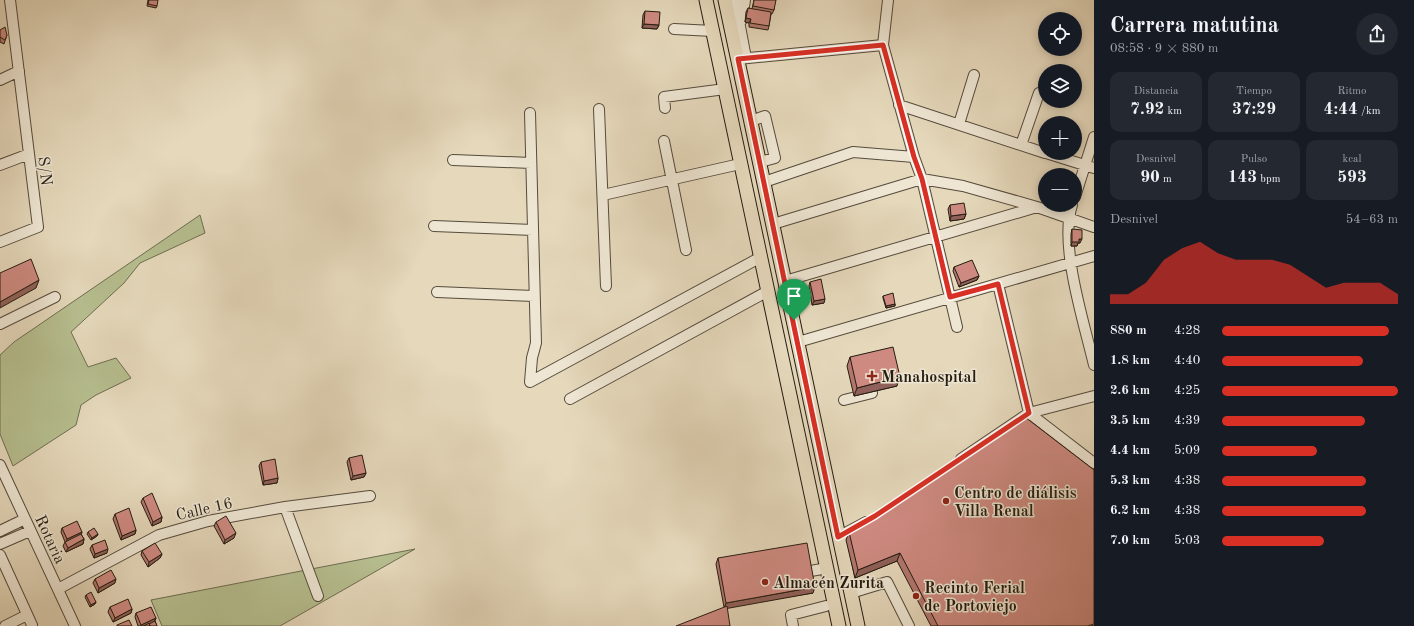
<!DOCTYPE html>
<html lang="es">
<head>
<meta charset="utf-8">
<style>
	body { margin:0; font-family:"Old Standard TT",serif; background:#242831; color:#f1f3f6; height:100vh; display:flex; flex-direction:column; font-size:15px; white-space:nowrap }
	* { box-sizing:border-box; margin:0 }
	p { font-size:13px; color:#9ea1a6 }
	.icon { flex:none; width:22px; height:22px; fill:none; stroke:currentColor; stroke-width:2; stroke-linecap:round; stroke-linejoin:round }
	.map { position:relative; flex:1; overflow:hidden }
	.panel { display:flex; flex-direction:column; background:#171b24; width:320px }
	.panel>* { flex:none }
	.fabs { position:absolute; left:1038px; top:12px; display:grid; gap:8px }
	.fabs a { display:grid; place-items:center; width:44px; height:44px; border-radius:50%; background:#171b24; box-shadow:0 2px 10px #0003; font-size:20px }
	.pin { position:absolute; display:grid; place-items:center; width:34px; height:34px; color:#fff; margin:-41px -17px; border-radius:50% 50% 50% 0; rotate:-45deg; box-shadow:0 0 4px #0007 }
	.pin .icon { rotate:45deg }
	.round { display:grid; place-items:center; flex:none; width:42px; height:42px; border-radius:21px; background:#242831 }
	.headline { display:flex; align-items:center; justify-content:space-between; height:68px; padding:0 16px }
	h1 { font-size:22px; font-weight:600; line-height:30px }
	.stats { display:grid; grid-template-columns:repeat(3,1fr); gap:6px; height:68px; padding:4px 16px }
	.stats div { display:grid; align-content:center; border-radius:10px; background:#242831; text-align:center }
	.stats b { font-size:17px; font-weight:600 }
	.stats small { font-size:11px; font-weight:400 }
	.stats p { font-size:11px }
	.chart { height:112px; padding:8px 16px }
	.chart p { display:flex; justify-content:space-between }
	.chart svg { width:100%; height:72px; margin-top:4px; fill:#d93025; opacity:.7 }
	ul { padding:0 16px; list-style:none; font-size:13px }
	li { display:grid; grid-template-columns:64px 48px 1fr; align-items:center; height:30px }
	li i { height:10px; border-radius:5px; background:#d93025 }
	main { display:flex; flex:1; min-height:0 }
	.map>svg:first-child { display:block }
</style>
</head>
<body>
<main>
<div class="map">
<svg width="1094" height="626" viewBox="0 0 1094 626">
	<rect width="100%" height="100%" fill="#e5d8bb"/>
	<filter id="stains"><feTurbulence type="fractalNoise" baseFrequency=".005" numOctaves="4"/><feColorMatrix values="0 0 0 0 .2 0 0 0 0 .09 0 0 0 0 .02 0 0 0 .5 -.17"/></filter>
	<radialGradient id="worn" r=".72"><stop offset=".6" stop-color="#630" stop-opacity="0"/><stop offset="1" stop-color="#630" stop-opacity=".3"/></radialGradient>
	<path fill="#b6be8f" stroke="#6e6d50" d="M200 215 205 233 140 263 124 283 71 332 88 367 116 358 131 378 96 395 81 405 76 425 13 466 0 434V355L14 342Z
		M415 549 280 626H162L151 600Z"/>
	<g fill="none" stroke-linecap="round" stroke-linejoin="round">
		<g stroke="#554b3c" stroke-width="12">
			<path id="minor" d="M735 0 746 58
				M888 0 883 45 914 157 922 179 957 327
				M742 20 745 0
				M674 29 713 31
				M738 59 883 45
				M0 80 19 71
				M899 105 1045 153
				M665 108 664 97 725 89
				M599 109 606 286
				M530 113 536 343 532 358 530 382 761 257
				M751 121 765 116 775 158 760 162
				M959 124 974 75
				M664 141 686 250
				M1021 145 1039 93
				M1046 153 1094 168
				M453 160 531 163
				M0 165 29 154
				M764 182 853 152 914 157
				M603 195 740 164
				M1075 197 1094 137
				M1072 205C1059 246 1084 322 1094 365
				M773 224 922 179 963 186 1037 207
				M434 226 533 230
				M0 242 38 227 10 0
				M785 281 1037 207 1094 227
				M998 284 1029 413 1094 396
				M437 292 534 296
				M0 324 55 297
				M798 342 1094 256
				M570 399 768 291
				M844 400 872 393
				M961 459 1029 413 1094 463
				M0 465 75 626
				M285 507 318 596
				M0 531 25 519
				M838 537 866 522
				M0 544 30 531
				M0 555 32 625
				M800 573 827 568
				M58 589 159 535 208 521 285 507 370 496
				M851 593 887 582 909 626
				M5 626 27 615
				M793 626 791 615 826 606"/>
		</g>
		<g stroke="#251c11" stroke-width="15">
			<path id="major" d="M706 0 839 626
				M725 0 858 626"/>
		</g>
		<use href="#minor" stroke="#eee6d3" stroke-width="10"/>
		<use href="#major" stroke="#e5d8bb" stroke-width="13"/>
	</g>
	<path fill="#b1776f" stroke="#251c11" d="M148 0 157 6 156 8 147 6Z
		M754 0H775L774 10 772 14H771L769 26 768 30 749 27V23L745 22 746 12 748 8 752 9Z
		M645 11 659 25 657 29 642 28 643 15Z
		M0 30 7 35 4 44 0 42Z
		M950 205 966 214 964 219 950 221 948 209Z
		M1072 229 1080 243H1078L1077 246H1071V234Z
		M954 267 979 276 977 280 959 287 953 271Z
		M810 282 824 303 812 305 809 286Z
		M883 296 895 304V306L886 308 883 298Z
		M850 357 897 386 854 396 847 366Z
		M349 458 366 473 364 477 351 480 347 462Z
		M261 462 278 478 277 483 263 485 259 466Z
		M143 498 162 517 161 522 152 526 141 502Z
		M115 514 136 530 135 534 121 540 113 519Z
		M216 522 234 538 224 544 214 526Z
		M62 528 82 532 81 534 84 539 83 544 66 552 63 546 65 542 61 532Z
		M88 532 98 534 97 536 91 540 87 534Z
		M849 532 1094 626H931L897 561 855 578 846 540Z
		M92 545 107 553 94 558 90 549Z
		M142 551 162 554 160 558 148 567 141 555Z
		M718 558 813 593 724 607 716 564Z
		M95 579 115 583 98 593 93 583Z
		M86 595 96 602 95 604 90 607 85 597Z
		M110 607 132 609 131 613 113 622 108 612Z
		M136 613 156 618 155 621 157 626H138L135 617Z"/>
	<path fill="#90615a" stroke="#251c11" d="M746 18 751 19 749 23 745 22Z
		M644 24 659 25 657 29 642 28Z
		M966 214 964 219 950 221 951 216Z
		M1079 239H1082L1080 243H1078L1077 246H1071L1072 242Z
		M979 276 977 280 959 287 961 283Z
		M39 280 36 288 0 308V302Z
		M825 299 824 303 812 305 814 301Z
		M895 304V306L886 308V306Z
		M900 377 897 386 854 396 857 388Z
		M366 473 364 477 351 480 353 476Z
		M278 478 277 483 263 485 264 481Z
		M162 517 161 522 152 526 153 522Z
		M136 530 135 534 121 540 122 536Z
		M82 532 81 536 66 543 67 539Z
		M236 533 234 538 224 544 225 540Z
		M98 534 97 536 91 540 92 538Z
		M84 539 83 544 66 552 68 548Z
		M108 549 107 553 94 558 95 554Z
		M900 553 897 561 855 578 858 570Z
		M162 554 160 558 148 567 149 562Z
		M116 579 115 583 98 593 99 588Z
		M815 587 813 593 724 609 726 603Z
		M96 602 95 604 90 607 91 605Z
		M132 609 131 613 113 622 115 618Z
		M156 618 154 622 146 626H141V625Z"/>
	<path fill="#ce8a81" stroke="#251c11" d="M149 0H158L157 6 148 4Z
		M754 0H776L774 10 753 6Z
		M748 8 771 12 769 26 750 23 751 19 746 18Z
		M645 11 660 12 659 25 644 24Z
		M5 27 7 35 5 40 0 37V30Z
		M964 203 966 214 951 216 950 205Z
		M1072 229 1082 230V239H1079V242H1072Z
		M31 259 39 280 0 302V273Z
		M972 260 979 276 961 283 954 267Z
		M821 279 825 299 814 301 810 282Z
		M893 293 895 304 886 306 883 296Z
		M893 347 900 377 857 388 850 357Z
		M1025 417 1094 470V624L1087 626H938L900 553 858 570 849 532Z
		M362 455 366 473 353 476 349 458Z
		M275 459 278 478 264 481 261 462Z
		M152 493 162 517 153 522 143 498Z
		M129 508 136 530 122 536 115 514Z
		M226 516 236 533 225 540 216 522Z
		M77 521 82 532 67 539 62 528Z
		M94 528 98 534 92 538 88 532Z
		M81 534 84 539 68 548 65 542Z
		M105 540 108 549 95 554 92 545Z
		M155 543 162 554 149 562 142 551Z
		M807 543 815 587 726 603 718 558Z
		M111 570 116 579 99 588 95 579Z
		M91 592 96 602 91 605 86 595Z
		M128 599 132 609 115 618 110 607Z
		M727 606 730 626H676Z
		M151 607 156 618 141 625 136 613Z
		M129 620 132 626H117V625Z
		M155 621 157 626H150L149 624Z
		M149 623 150 626H144Z"/>
	<g fill="none" stroke-linecap="round" stroke-linejoin="round">
		<g stroke="#fff" stroke-width="8">
			<path id="route" d="M883 45 914 157 922 179 950 297 998 284 1029 413 875 516 838 537 738 59Z"/>
		</g>
		<use href="#route" stroke="#d93025" stroke-width="5"/>
	</g>
	<g fill="#8f2418" stroke="#eee6d3" stroke-width="1.5">
		<path d="M870 370h4v4h4v4h-4v4h-4v-4h-4v-4h4z"/>
		<circle cx="946" cy="501" r="4"/>
		<circle cx="765" cy="582" r="4"/>
		<circle cx="916" cy="596" r="4"/>
	</g>
	<g text-anchor="middle" stroke-width="3" stroke-linejoin="round" paint-order="stroke">
		<g font-size="16" fill="#251c11" stroke="#eee6d3">
			<text transform="translate(46 171) rotate(83)" y="6">S/N</text>
			<text transform="translate(204 508) rotate(-13)" y="6">Calle 16</text>
			<text transform="translate(51 539) rotate(65)" y="6">Rotaria</text>
		</g>
		<g font-size="16" font-weight="bold" fill="#251c11" stroke="#eee6d3" text-anchor="start">
			<text x="881" y="382">Manahospital</text>
			<text x="954" y="498">Centro de diálisis<tspan x="954" dy="18">Villa Renal</tspan></text>
			<text x="773" y="588">Almacén Zurita</text>
			<text x="924" y="593">Recinto Ferial<tspan x="924" dy="18">de Portoviejo</tspan></text>
		</g>
	</g>
	<rect width="100%" height="100%" filter="url(#stains)"/>
	<rect width="100%" height="100%" fill="url(#worn)"/>
</svg>
<div class="fabs">
<a><svg class="icon" aria-label="locate" viewBox="0 0 24 24"><circle cx="12" cy="12" r="6"/><path d="M12 2v4M12 18v4M2 12h4M18 12h4"/></svg></a>
<a><svg class="icon" aria-label="layers" viewBox="0 0 24 24"><path d="M12 4l9 5-9 5-9-5zM3 14l9 5 9-5"/></svg></a>
<a>+</a>
<a>−</a>
</div>
<div class="pin" style="left:794px;top:320px;background:#1e9e55"><svg class="icon" aria-label="arrive" viewBox="0 0 24 24"><path d="M6 21V4h12l-3 4 3 4H6"/></svg></div>
</div>
<section class="panel">
<div class="headline"><div><h1>Carrera matutina</h1><p>08:58 · 9 × 880 m</p></div><a class="round"><svg class="icon" aria-label="share" viewBox="0 0 24 24"><path d="M12 15V3M7 8l5-5 5 5M5 13v7h14v-7"/></svg></a></div>
<div class="stats">
<div><p>Distancia</p><b>7.92<small> km</small></b></div>
<div><p>Tiempo</p><b>37:29</b></div>
<div><p>Ritmo</p><b>4:44<small> /km</small></b></div>
</div>
<div class="stats">
<div><p>Desnivel</p><b>90<small> m</small></b></div>
<div><p>Pulso</p><b>143<small> bpm</small></b></div>
<div><p>kcal</p><b>593</b></div>
</div>
<div class="chart"><p><span>Desnivel</span>54–63 m</p>
<svg viewBox="0 0 160 44" preserveAspectRatio="none"><path d="M0 44V38L10 38L20 31L30 17L40 10L50 6L60 13L70 17L80 17L90 17L100 20L110 27L120 34L130 31L140 31L150 31L160 38V44z"/></svg>
</div>
<ul>
<li><b>880 m</b>4:28<i style="width:95%"></i></li>
<li><b>1.8 km</b>4:40<i style="width:80%"></i></li>
<li><b>2.6 km</b>4:25<i style="width:100%"></i></li>
<li><b>3.5 km</b>4:39<i style="width:81%"></i></li>
<li><b>4.4 km</b>5:09<i style="width:54%"></i></li>
<li><b>5.3 km</b>4:38<i style="width:82%"></i></li>
<li><b>6.2 km</b>4:38<i style="width:82%"></i></li>
<li><b>7.0 km</b>5:03<i style="width:58%"></i></li>
</ul>
</section>
</main>
</body>
</html>
